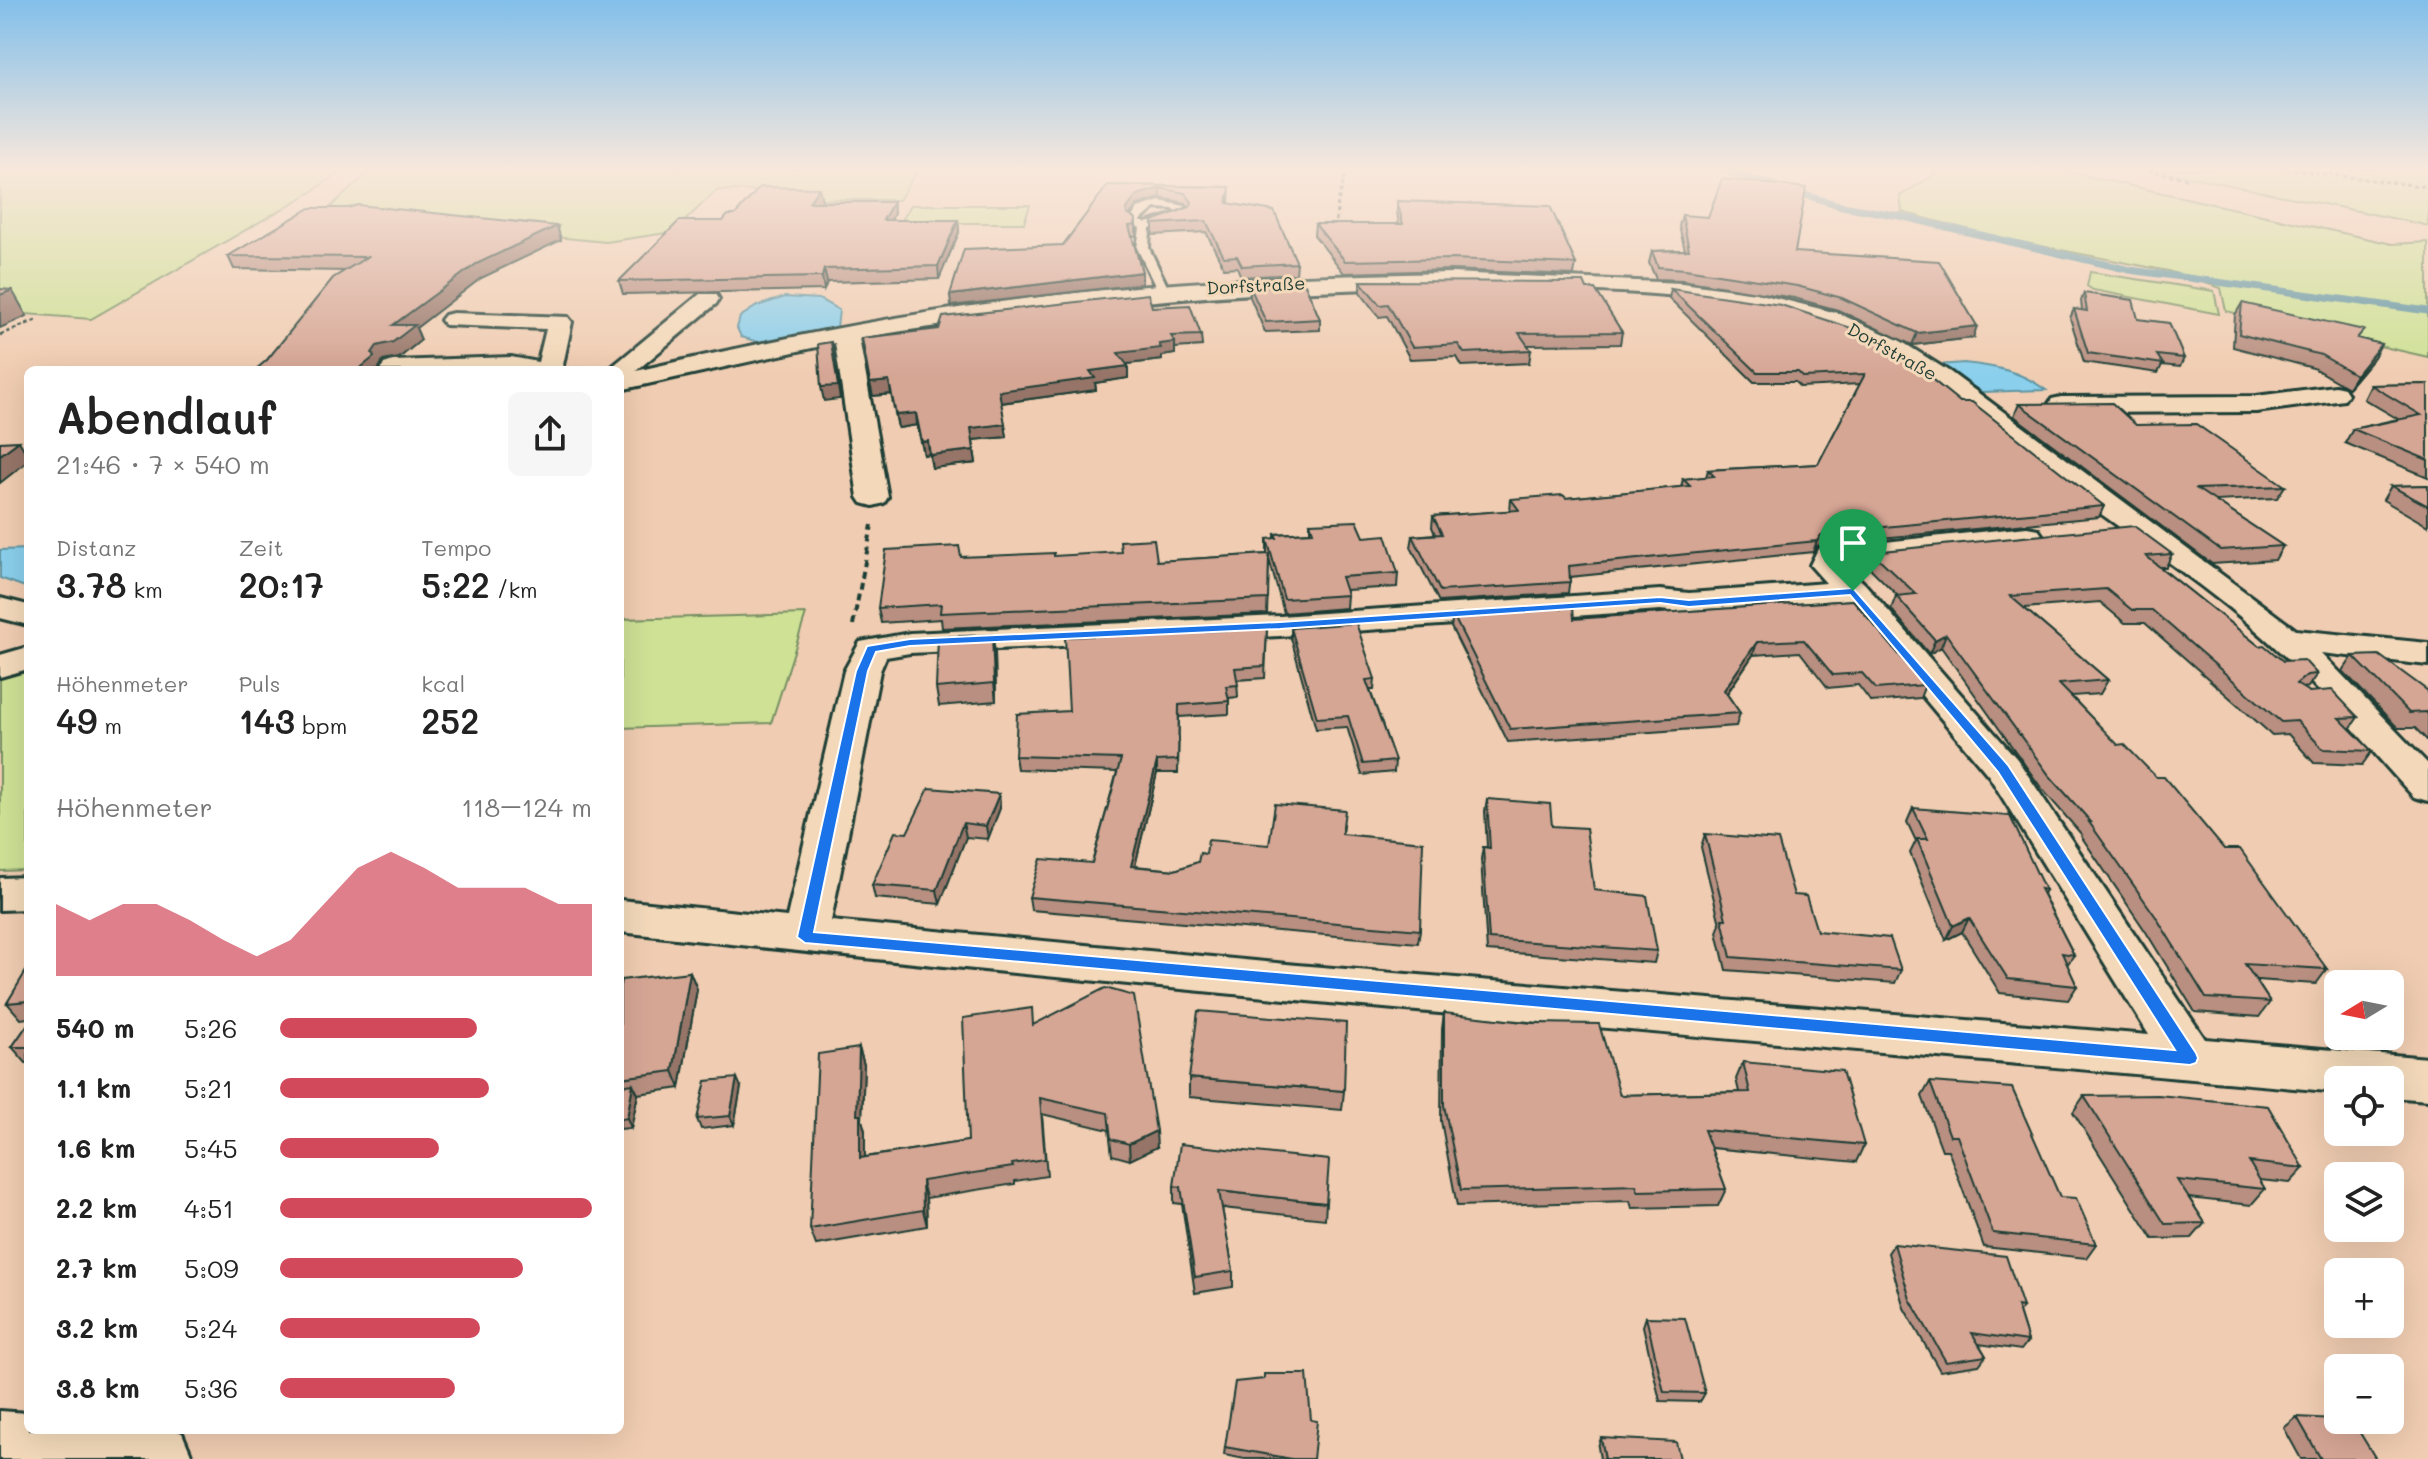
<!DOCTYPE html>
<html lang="de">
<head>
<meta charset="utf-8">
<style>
	body { margin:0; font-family:Mali,sans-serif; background:#f6f6f6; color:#222; height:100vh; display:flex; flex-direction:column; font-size:30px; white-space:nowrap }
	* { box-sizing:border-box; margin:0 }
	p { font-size:26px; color:#767676 }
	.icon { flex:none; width:44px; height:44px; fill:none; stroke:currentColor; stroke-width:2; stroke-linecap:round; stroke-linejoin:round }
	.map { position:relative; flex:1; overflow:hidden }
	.sheet { position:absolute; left:24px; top:366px; width:600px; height:1068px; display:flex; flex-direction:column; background:#fff; border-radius:12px; box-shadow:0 8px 32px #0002 }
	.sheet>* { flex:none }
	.needle { width:52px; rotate:260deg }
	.controls { position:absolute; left:2324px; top:970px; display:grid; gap:16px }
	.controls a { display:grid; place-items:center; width:80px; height:80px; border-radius:12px; background:#fff; box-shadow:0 8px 32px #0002; font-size:40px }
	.pin { position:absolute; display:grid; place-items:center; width:68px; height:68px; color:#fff; margin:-82px -34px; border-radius:50% 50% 50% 0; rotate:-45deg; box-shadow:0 0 8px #0007 }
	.pin .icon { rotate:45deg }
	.round { display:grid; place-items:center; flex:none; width:84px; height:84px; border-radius:12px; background:#f6f6f6 }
	.summary { display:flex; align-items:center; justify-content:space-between; height:136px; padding:0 32px }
	h1 { font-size:44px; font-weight:600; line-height:60px }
	.figures { display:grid; grid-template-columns:repeat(3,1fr); gap:12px; height:136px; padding:8px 32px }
	.figures div { display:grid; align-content:center }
	.figures b { font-size:34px; font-weight:600 }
	.figures small { font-size:22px; font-weight:400 }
	.figures p { font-size:22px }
	.chart { height:224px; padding:16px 32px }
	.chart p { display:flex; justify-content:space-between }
	.chart svg { width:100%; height:144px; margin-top:8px; fill:#d1495b; opacity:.7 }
	ul { padding:0 32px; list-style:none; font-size:26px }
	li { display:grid; grid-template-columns:128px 96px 1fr; align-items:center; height:60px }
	li i { height:20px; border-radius:10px; background:#d1495b }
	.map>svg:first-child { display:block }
</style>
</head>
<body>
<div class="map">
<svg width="2428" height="1459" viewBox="0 0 2428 1459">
	<rect width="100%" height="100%" fill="#f0cdb2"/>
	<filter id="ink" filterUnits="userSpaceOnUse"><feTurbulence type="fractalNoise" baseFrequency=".0125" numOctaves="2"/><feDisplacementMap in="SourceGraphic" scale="16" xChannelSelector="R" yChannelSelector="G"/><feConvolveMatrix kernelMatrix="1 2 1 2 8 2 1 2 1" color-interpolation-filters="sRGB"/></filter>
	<g filter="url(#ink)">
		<path fill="#cee195" stroke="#768f64" stroke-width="2" d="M0 169H344L310 193 91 319 0 312Z
			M372 169H918L899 200 766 199 767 191 717 190 673 232 606 242 323 214Z
			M1944 169H2055L2392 244 2428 242V357L2226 311 2221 288 2168 271 2000 238 1902 212 1900 196Z
			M2152 169H2428V226L2421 224Z
			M911 205H1030L1024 223H900Z
			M2090 272 2214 291 2219 314 2093 290 2087 286Z
			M806 614 771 723 620 728V619Z
			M28 668V870L0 871V675Z"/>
		<path fill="#8acfec" stroke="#5f95a2" stroke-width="2" d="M785 297 819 299 839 310 837 328 758 342 741 337 737 328 740 317 757 306Z
			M1964 363C1995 366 2020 371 2046 390L1982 392 1937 365Z
			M28 549V588L0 578V550Z"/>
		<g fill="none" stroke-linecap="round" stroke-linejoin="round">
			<path stroke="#5f95a2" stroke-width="7" d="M1720 169 1842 206 1900 216 2130 270 2428 311"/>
			<g stroke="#1f3d34" stroke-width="6">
				<path id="service" d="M1160 201 1185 206 1189 214 1150 229 1149 248 1170 292 1164 296 1158 292 1137 248 1140 228 1129 222 1138 208ZM1155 208 1173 209 1178 213 1146 223 1140 221Z"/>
			</g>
			<g stroke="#1f3d34" stroke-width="6">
				<path id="minor" d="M1451 273 1682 283 1756 293 1837 313 1899 340 1950 372 2296 630 2428 643V665L2321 653 2428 764V801L2414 797C2369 749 2327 695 2278 650 2209 585 2125 534 2050 476 1986 427 1927 367 1852 336 1752 294 1641 292 1535 289 1307 283 1084 302 859 338L888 497 884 503 873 506 862 503 858 497 835 343 620 390V370H608L700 294H716L719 299 716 304 636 371C787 336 940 306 1094 291 1213 279 1331 275 1451 273Z
					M453 313 568 317 572 322 562 370H381L384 364 393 361 511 357 538 362 546 329 445 325 441 320 445 315Z
					M2335 386 2344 388 2348 394 2344 400 2256 412 2061 413 2052 411 2048 405 2052 399 2061 397 2256 396Z
					M2027 527 2038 529 2043 536 2038 543 1844 564 1865 584 2017 759 2205 1039 2428 1058V1100L2390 1097V1080H2338V1092C1765 1041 1191 995 620 932V900L787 917 844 671 860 642 910 633 1280 616 1660 590 1689 593 1826 583 1810 565 1818 549ZM1844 602 1989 776 2149 1035 1297 965 831 921 880 671 886 657 910 653 1280 636 1660 610 1689 613Z
					M0 598 28 605V625L0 618Z
					M28 647V669L0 677V655Z
					M28 877V909L0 910V878Z"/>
			</g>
			<g stroke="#1f3d34" stroke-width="6">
				<path id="secondary" d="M0 1411 28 1413V1430H175L182 1433 193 1459H0Z"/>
			</g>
			<path stroke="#1f3d34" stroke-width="3" stroke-dasharray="4 3" stroke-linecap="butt" d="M2142 169 2189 179
				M2287 169 2428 187
				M1335 228 1338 201 1347 169
				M0 335 36 320"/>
			<path stroke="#1f3d34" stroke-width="4" stroke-dasharray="7 5" stroke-linecap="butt" d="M853 625 872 525"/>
			<use href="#service" fill="#f3d9ba" fill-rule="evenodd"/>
			<use href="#minor" fill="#f3d9ba" fill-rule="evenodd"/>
			<use href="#secondary" fill="#f3d9ba" fill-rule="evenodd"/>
		</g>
		<path fill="#b88f80" stroke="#1f3d34" stroke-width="2" d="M1108 185 1230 187 1229 203 1297 263 1296 274 1241 277 1237 267 1224 268 1206 232 1153 235V221L1188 207 1186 203 1161 198 1137 205 1130 216 1136 219V236H1132L1142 272V284L951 306 1063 245Z
			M822 200 820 202H893L894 214 891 220H958L959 232 939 279 827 282 824 290 623 294 619 281 735 215Z
			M1397 201 1576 264 1574 275 1451 270 1344 273 1314 235 1315 224H1399L1397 212Z
			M1682 215 1795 252 1973 338 1912 345 1838 310 1794 298 1682 280 1656 279 1649 263 1652 251 1685 250 1679 226Z
			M557 226 561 240 481 278 416 328 421 340 399 358 383 361 379 368 267 360 345 271 234 269 228 256Z
			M1360 281 1587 289 1622 332 1620 344 1527 345 1531 350 1529 363 1462 366 1457 357 1410 359 1387 316 1379 317 1360 292Z
			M1250 287 1320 319V330L1265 332 1250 297Z
			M1671 289 1960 402 2104 506 2099 517 1829 543 1817 546 1813 552 1570 577 1568 593 1439 602 1411 547 1413 536 1435 534 1432 527 1433 516 1510 511 1511 499 1566 498 1681 487 1683 479 1706 477 1708 470 1818 464 1860 384 1800 387 1795 382H1754L1669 298Z
			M2084 293 2138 319 2184 358 2180 367 2162 365 2158 373 2084 362 2070 318 2074 309 2082 311 2081 301Z
			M2242 303 2359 339 2381 344 2374 357 2348 388 2313 368 2233 347 2235 315Z
			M1152 307 1201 335 1202 346 1175 348V354L1162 356V360L1127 364 1128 366V378L1095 383 1096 390 1001 403 1007 437 973 440 976 463 932 468 929 454 924 455 917 425 898 428 891 394 873 396 862 338Z
			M2428 384V477L2345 443 2353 429 2398 419 2364 399 2371 385Z
			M2019 404 2136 425 2285 486 2277 498 2215 501 2283 546 2275 560 2212 564 2014 416Z
			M2428 485V526L2383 500 2391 486Z
			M1310 523 1364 537 1398 573 1397 587 1346 590 1347 595 1346 608 1284 613 1269 559 1267 614 942 628 941 619 881 623 878 608 961 557 1054 556 1157 561 1267 554V539H1275V534L1310 532Z
			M1872 552 2172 554 2166 567H2160L2259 646 2283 661 2317 674 2308 687 2302 688 2358 717 2350 729 2372 751 2362 765 2314 763 2288 734 2272 735 2145 623H2125L2100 602 2024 608 2108 680 2100 694 2071 696 2327 969 2316 984 2256 980 2270 1002 2259 1017 2195 1012 2146 932 2081 836 2082 835 2042 789 1941 647 1929 654 1891 609 1896 596H1898L1867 565Z
			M1853 600 1925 685 1920 698 1871 702 1858 685 1828 688 1800 652 1753 655 1727 694 1740 713 1736 726 1508 742 1451 627 1453 615 1574 619Z
			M1267 628 1265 678 1237 680 1238 697 1229 698V714L1179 717 1178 773H1157L1135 866 1175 870 1198 862 1206 854 1342 834 1420 930 1418 943 1031 910 1029 897 1092 863 1117 772 1017 769 1015 756 1069 711Z
			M1291 628 1375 679 1374 690H1370L1395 761 1394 772 1362 775 1347 727 1316 729 1291 638Z
			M992 635 995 652 996 701 939 706 936 688Z
			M2353 656 2428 691V741L2415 728H2398L2343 671Z
			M999 794 1000 808 988 839 966 837 940 904 875 898 872 885 907 833Z
			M1487 799 1552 826 1594 890 1657 951 1654 963 1487 951 1481 859 1483 847H1487L1485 811Z
			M1913 808 2045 890 2043 894 2074 955 2067 965 2077 986 2068 1000 2000 993 1962 932 1946 940 1910 853 1916 841 1907 822Z
			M1705 834 1794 895 1817 931 1901 970 1895 983 1726 970 1717 932 1720 924 1701 847Z
			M28 970V1018L21 1019 7 1003Z
			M690 972 697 989 680 1088 638 1094 631 1128 620 1129V986Z
			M1444 1013 1620 1095 1739 1092 1736 1079 1743 1062 1864 1145 1856 1162 1711 1148 1726 1189 1718 1206 1632 1208 1630 1201 1457 1206 1441 1121 1442 1029Z
			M28 1024V1063H26L12 1047Z
			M1034 1025 1157 1147 1130 1160 1112 1155 1109 1130 1042 1114 1047 1176 1015 1181V1184L926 1198 927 1226 816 1245 810 1229 859 1048 864 1065 862 1120 865 1131V1157L968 1141Z
			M1189 1078 1344 1091 1342 1110 1189 1097Z
			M1930 1082 2060 1197 2096 1244 2086 1258 1984 1247 1948 1150H1942L1922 1096Z
			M741 1087 734 1125 701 1129 697 1119Z
			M2084 1096 2304 1168 2290 1183 2259 1180 2265 1189 2251 1205 2189 1198 2205 1223 2192 1238 2153 1239 2073 1112Z
			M1174 1186 1326 1203 1325 1219 1222 1208 1233 1271V1287L1195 1293 1182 1204 1174 1203Z
			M1894 1244 2023 1307 2019 1312 2028 1341 2021 1350 1979 1344 1986 1356 1979 1365 1940 1371 1904 1308 1888 1253Z
			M1646 1317 1705 1393 1700 1402 1660 1401 1643 1326Z
			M2297 1417 2376 1459H2301L2284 1428Z
			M1601 1438 1680 1459H1600L1598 1447Z
			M1225 1447 1313 1459H1245L1224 1455Z"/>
		<path fill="#967468" stroke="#1f3d34" stroke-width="2" d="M819 188 822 200 811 214 809 202Z
			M1160 188 1161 198 1137 205 1126 220V210L1137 195Z
			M893 202 894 214 884 232 883 220Z
			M958 220 959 232 939 279 938 266Z
			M557 226 561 240 481 278 416 328 421 340 399 358 383 361 379 368 380 370H358L393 325 476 264Z
			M824 269 827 282 824 290 822 277Z
			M1142 272V284L951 306 950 295Z
			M12 290 27 316 0 328V295Z
			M1977 326 1973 338 1912 345 1917 333Z
			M831 342 840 399 824 401 821 387Z
			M1175 342V354L1162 356V360L1119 365 1118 353 1159 344Z
			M2381 344 2374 357 2348 388 2356 375Z
			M1128 366V378L1095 383 1096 390 1000 403 999 391 1090 371Z
			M889 381 891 394 873 396 870 383Z
			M916 413 917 425 898 428 896 415Z
			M1005 424 1007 437 972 440 971 428Z
			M19 441 28 456V461L0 483V455Z
			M928 441 929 454 924 455 922 442Z
			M974 450 976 463 932 468 930 455Z
			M1832 532 1829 543 1817 546 1813 552 1817 541 1821 535Z
			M1946 634 1941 647 1929 654 1935 640Z
			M992 635 995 652 996 701 994 683Z
			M1757 642 1753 655 1720 703 1724 690Z
			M1157 761V773L1132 879 1131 866Z
			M999 794 1000 808 988 839 986 826Z
			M963 823 966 837 940 904 937 890Z
			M1969 918 1962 932 1946 940 1953 926Z
			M690 972 697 989 680 1088 673 1071Z
			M859 1048 864 1065 862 1120 865 1131V1174L860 1158 857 1115Z
			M737 1078 741 1087 734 1125 730 1116Z
			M633 1084 638 1094 631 1128 627 1118Z
			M1156 1131 1157 1147 1130 1160 1129 1144Z
			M922 1181 926 1198 927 1226 923 1210Z"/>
		<path fill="#d6a695" stroke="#1f3d34" stroke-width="2" d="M1722 179 1806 188 1795 252 1939 261 1977 326 1917 333 1842 298 1797 286 1685 269 1658 267 1652 251 1689 250 1682 215 1708 217Z
			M1108 185 1230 187 1227 203 1274 211 1297 263 1242 266 1237 256 1224 257 1206 221 1152 224 1153 221 1190 207 1192 202 1185 193 1160 188 1137 195 1126 210 1127 214 1136 219 1135 225 1129 226 1142 272 950 295 964 249 1063 245Z
			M760 187 819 188 809 202H893L883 220H958L938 266 824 269 822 277 619 281 679 221H723L728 215H735Z
			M1397 201 1550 206 1576 264 1452 259 1345 261 1315 224H1403Z
			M358 205 557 226 476 264 393 325H415L393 342 377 346 372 353 374 357 358 370H255L267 360 333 278 367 257 228 256 310 208H348Z
			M1360 281 1584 282 1587 289H1595L1622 332 1519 333 1531 350 1464 353 1458 344 1412 347 1388 304 1380 305Z
			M1305 284 1320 319 1266 322 1250 287Z
			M0 289 12 290 0 295Z
			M1671 289 1781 305 1857 330 1897 351 1960 402H1972L2104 506 1832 532 1821 535 1817 541 1569 566 1570 582 1440 591 1413 536 1442 534 1433 516 1519 510 1511 499 1563 495 1566 498 1690 486 1683 479 1714 476 1708 470 1818 464 1865 374 1803 377 1798 372H1757Z
			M2084 293 2133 300 2138 319 2169 323 2184 358 2157 355 2163 364 2088 353 2074 309 2087 311Z
			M1148 294 1152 307 1190 305 1201 335 1171 336 1175 342 1159 344 1161 348 1118 353 1128 366 1090 371 1095 378 999 391 1005 424 971 428 974 450 930 455 928 441 922 442 916 413 896 415 889 381 870 383 862 338 939 329 943 317Z
			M2242 303 2364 330 2357 338 2381 344 2356 375 2321 355 2239 334Z
			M831 342 838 386 821 387 818 344Z
			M2428 384V460L2353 429 2421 415 2371 385Z
			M2112 403 2136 425 2196 424 2285 486 2197 489 2283 546 2220 550 2019 404Z
			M19 441 0 455V442Z
			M2428 485V506L2391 486Z
			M1357 521 1364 537 1386 535 1398 573 1341 577 1347 595 1284 599 1267 539 1277 538 1275 534 1313 532 1310 523Z
			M2134 526 2172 554 2146 556 2259 646 2264 645 2283 661 2304 660 2317 674 2307 675 2296 684 2309 692 2332 690 2358 717 2339 718 2372 751 2323 749 2297 721 2281 722 2152 610H2132L2106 589 2010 596 2108 680 2059 684 2118 745 2124 744 2156 777H2164L2224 849H2240L2327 969 2245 964 2270 1002 2206 998 2156 917 2089 822H2091L2049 775 1946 634 1935 640 1896 596 1916 594 1872 552Z
			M1154 539 1157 561 1269 554 1268 599 940 613 941 604 878 608 886 550 959 546 961 557 1054 553V556L1121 552 1120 541Z
			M1853 600 1925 685 1876 689 1862 673 1833 675 1804 640 1757 642 1724 690 1740 713 1510 729 1453 615 1573 607 1574 619Z
			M1356 623 1375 679 1366 680 1395 761 1363 764 1348 716 1317 718 1291 628Z
			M1267 628 1265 666 1235 668 1238 685 1226 686 1229 701 1179 705 1178 760 1157 761 1131 866 1175 870 1198 862 1200 853 1206 854 1208 840 1269 845 1275 804 1345 810 1342 834 1423 842 1420 930 1029 897 1041 859 1092 863 1121 759 1015 756 1017 714 1069 711 1065 637Z
			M992 635 994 683 936 688 938 637Z
			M2379 655 2428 691V714L2426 712 2409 713 2353 656Z
			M929 788 999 794 986 826 963 823 937 890 872 885 895 832 907 833Z
			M1487 799 1550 804 1552 826 1586 828 1594 890 1647 896 1657 951 1489 939 1483 847 1490 848Z
			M1913 808 2010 816 2045 890 2040 889 2074 955 2062 953 2077 986 2008 979 1969 918 1953 926 1917 839H1928Z
			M1705 834 1778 840 1794 895 1806 896 1817 931 1890 938 1901 970 1731 957 1722 919H1726Z
			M28 970V1001L7 1003 26 971Z
			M690 972 673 1071 620 1078V986L621 980Z
			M1105 988 1134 996 1156 1131 1129 1144 1111 1139 1108 1113 1040 1098 1045 1159 1012 1164 1013 1167 922 1181 923 1210 810 1229 818 1054 859 1048 857 1115H860V1158L968 1141 963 1018 1032 1008 1033 1025Z
			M1198 1011 1346 1023 1344 1091 1189 1078Z
			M1444 1013 1532 1023 1599 1024 1620 1095 1750 1092 1743 1062 1842 1071 1864 1145 1704 1130 1726 1189 1638 1191 1636 1185 1461 1190 1444 1105Z
			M28 1024V1047H12Z
			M737 1078 730 1116 697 1119 706 1081Z
			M1930 1082 2012 1088 2060 1197 2076 1198 2096 1244 1993 1233 1957 1136H1950Z
			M633 1084 627 1118 620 1119V1086Z
			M2158 1095 2268 1106 2304 1168 2249 1162 2265 1189 2177 1180 2205 1223 2165 1224 2084 1096Z
			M1180 1144 1329 1160 1326 1203 1219 1191 1233 1271 1195 1277 1181 1187 1174 1186Z
			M1894 1244 2006 1256 2023 1307 2017 1306 2028 1341 1972 1333 1986 1356 1946 1362 1910 1299Z
			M1646 1317 1685 1318 1705 1393 1664 1392Z
			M1264 1374H1307L1311 1420 1317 1421 1313 1459H1292L1225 1447 1235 1382 1264 1379Z
			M2297 1417 2352 1420 2376 1459H2321Z
			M1601 1438 1676 1442 1680 1459H1605Z"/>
	</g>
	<linearGradient id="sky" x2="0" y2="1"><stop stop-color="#82bfea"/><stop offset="0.45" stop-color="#f8e8dc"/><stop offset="1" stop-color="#f8e8dc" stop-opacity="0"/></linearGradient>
	<rect width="2428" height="374" fill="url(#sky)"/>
	<path fill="#1a73e8" stroke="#fff" stroke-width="2" fill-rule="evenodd" d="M1853 588 2008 765 2196 1053 2198 1058 2196 1063 2190 1065 805 943 797 937 856 671 867 646 910 639 1280 622 1660 597 1689 600ZM1850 595 1998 772 2175 1050 814 932 868 671 876 652 910 646 1280 629 1660 603 1689 607Z"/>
	<g text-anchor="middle" stroke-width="6" stroke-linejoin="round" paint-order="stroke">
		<g font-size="18" fill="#1f3d34" stroke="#f3d9ba">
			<text transform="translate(1256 286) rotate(-3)" y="6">Dorfstraße</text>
			<text transform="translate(1892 352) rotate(29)" y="6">Dorfstraße</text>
		</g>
	</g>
</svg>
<div class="controls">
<a><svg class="needle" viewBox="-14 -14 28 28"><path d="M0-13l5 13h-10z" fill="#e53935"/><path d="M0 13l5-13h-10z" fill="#767676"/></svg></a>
<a><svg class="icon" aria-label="locate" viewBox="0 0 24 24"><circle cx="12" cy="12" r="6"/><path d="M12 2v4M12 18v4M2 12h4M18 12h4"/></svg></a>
<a><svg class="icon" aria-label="layers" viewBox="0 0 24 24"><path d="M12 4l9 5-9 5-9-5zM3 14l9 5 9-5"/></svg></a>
<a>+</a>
<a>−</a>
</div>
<div class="pin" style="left:1853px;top:591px;background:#1e9e55"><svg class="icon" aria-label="arrive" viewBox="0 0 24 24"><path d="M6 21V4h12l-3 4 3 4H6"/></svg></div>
<section class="sheet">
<div class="summary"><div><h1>Abendlauf</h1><p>21:46 · 7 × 540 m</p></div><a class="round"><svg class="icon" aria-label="share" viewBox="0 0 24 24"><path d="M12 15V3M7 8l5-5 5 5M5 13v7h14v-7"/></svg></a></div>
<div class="figures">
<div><p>Distanz</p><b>3.78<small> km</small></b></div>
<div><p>Zeit</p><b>20:17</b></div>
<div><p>Tempo</p><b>5:22<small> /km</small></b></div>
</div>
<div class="figures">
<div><p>Höhenmeter</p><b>49<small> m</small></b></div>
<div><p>Puls</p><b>143<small> bpm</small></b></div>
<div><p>kcal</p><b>252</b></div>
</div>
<div class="chart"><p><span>Höhenmeter</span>118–124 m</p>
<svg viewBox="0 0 160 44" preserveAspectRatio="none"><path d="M0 44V22L10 27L20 22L30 22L40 27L50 33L60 38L70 33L80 22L90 11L100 6L110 11L120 17L130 17L140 17L150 22L160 22V44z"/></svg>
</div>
<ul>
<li><b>540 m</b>5:26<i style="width:63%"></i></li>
<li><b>1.1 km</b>5:21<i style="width:67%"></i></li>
<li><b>1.6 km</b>5:45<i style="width:51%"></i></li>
<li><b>2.2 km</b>4:51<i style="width:100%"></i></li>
<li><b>2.7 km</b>5:09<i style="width:78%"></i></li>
<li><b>3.2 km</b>5:24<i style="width:64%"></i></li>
<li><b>3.8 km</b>5:36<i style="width:56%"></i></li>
</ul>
</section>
</div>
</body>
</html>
